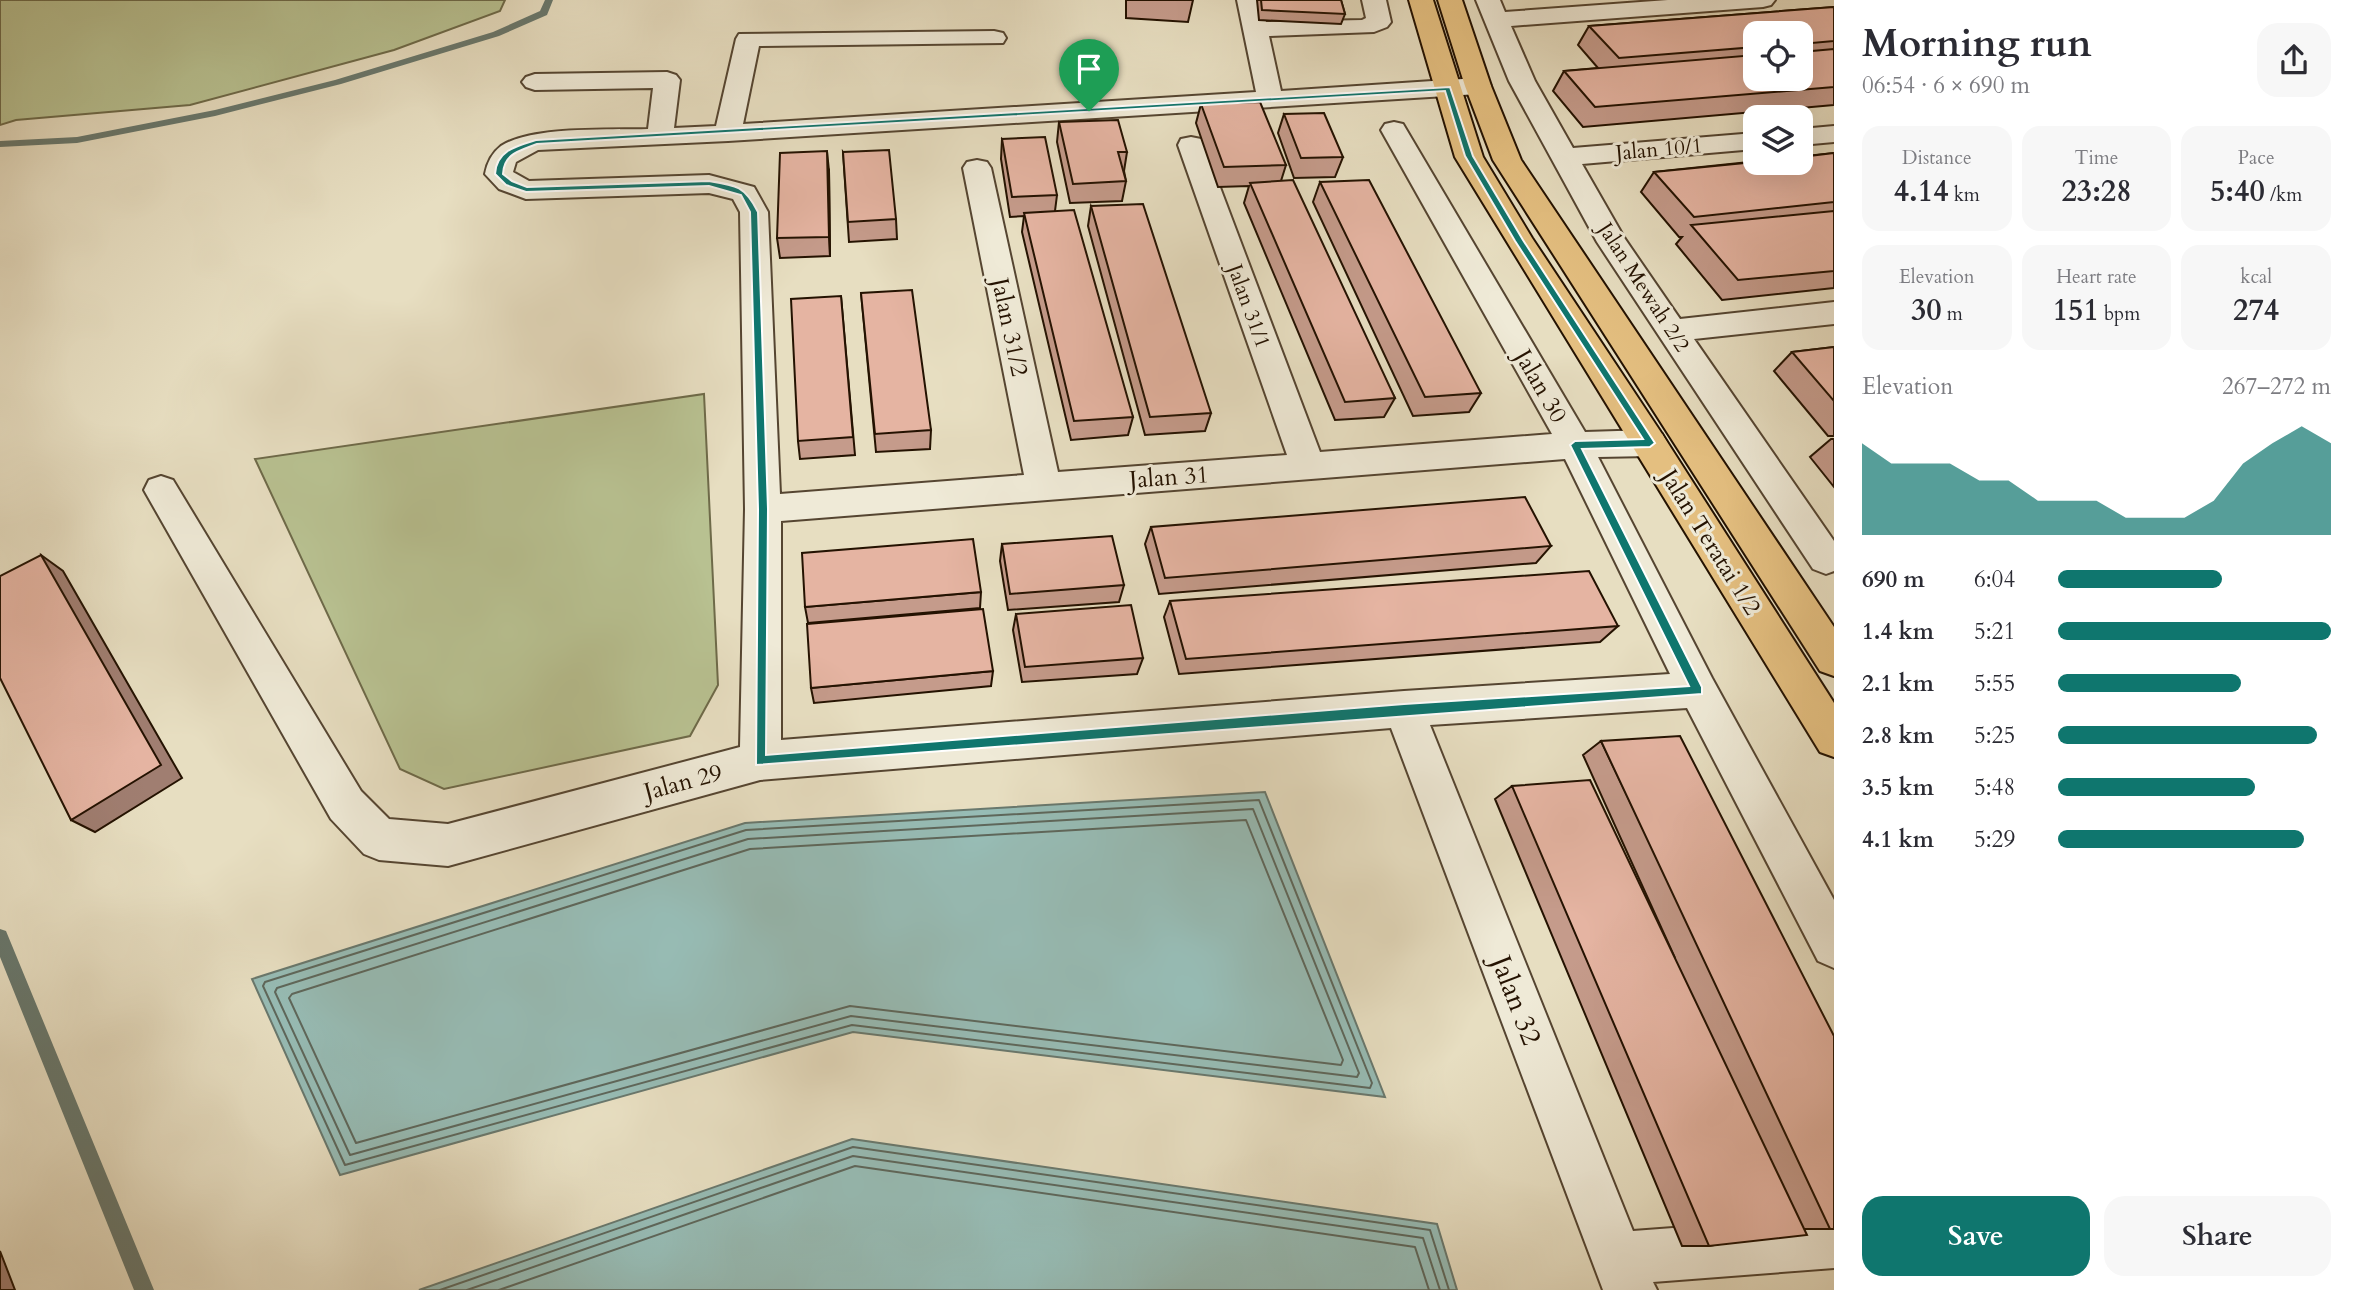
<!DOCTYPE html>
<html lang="en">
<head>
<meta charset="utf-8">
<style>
	body { margin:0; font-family:Cardo,serif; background:#f7f7f7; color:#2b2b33; height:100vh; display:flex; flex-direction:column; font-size:26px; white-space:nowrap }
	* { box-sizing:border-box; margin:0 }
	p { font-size:23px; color:#7c7c81 }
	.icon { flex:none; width:38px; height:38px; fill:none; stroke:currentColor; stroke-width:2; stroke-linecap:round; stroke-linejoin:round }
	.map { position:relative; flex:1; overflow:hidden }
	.panel { display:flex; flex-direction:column; background:#fff; width:525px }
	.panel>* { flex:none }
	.buttons { position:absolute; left:1743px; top:21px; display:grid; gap:14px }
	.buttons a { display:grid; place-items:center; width:70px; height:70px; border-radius:14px; background:#fff; box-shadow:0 7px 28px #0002; font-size:35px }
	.pin { position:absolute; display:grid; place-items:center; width:60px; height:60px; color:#fff; margin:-72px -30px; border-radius:50% 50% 50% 0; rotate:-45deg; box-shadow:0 0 7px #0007 }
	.pin .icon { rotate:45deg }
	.round { display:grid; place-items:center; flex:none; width:74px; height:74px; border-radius:21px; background:#f7f7f7 }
	.summary { display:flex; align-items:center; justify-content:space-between; height:119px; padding:0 28px }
	h1 { font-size:38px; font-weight:800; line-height:52px }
	.stats { display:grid; grid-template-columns:repeat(3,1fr); gap:10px; height:119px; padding:7px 28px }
	.stats div { display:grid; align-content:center; border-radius:18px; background:#f7f7f7; text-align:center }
	.stats b { font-size:30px; font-weight:800 }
	.stats small { font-size:19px; font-weight:400 }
	.stats p { font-size:19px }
	.chart { height:196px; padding:14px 28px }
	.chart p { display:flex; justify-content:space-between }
	.chart svg { width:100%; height:126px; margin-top:7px; fill:#0f766e; opacity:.7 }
	.action { display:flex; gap:14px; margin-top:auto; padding:14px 28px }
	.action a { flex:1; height:80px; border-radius:21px; background:#0f766e; color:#fff; font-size:28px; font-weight:800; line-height:80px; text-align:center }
	.action a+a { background:#f7f7f7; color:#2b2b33 }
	ul { padding:0 28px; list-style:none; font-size:23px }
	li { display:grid; grid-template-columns:112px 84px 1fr; align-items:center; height:52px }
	li i { height:18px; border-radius:9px; background:#0f766e }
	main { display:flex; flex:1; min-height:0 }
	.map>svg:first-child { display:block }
</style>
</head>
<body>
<main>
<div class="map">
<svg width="1834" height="1290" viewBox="0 0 1834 1290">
	<rect width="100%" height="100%" fill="#e7dec1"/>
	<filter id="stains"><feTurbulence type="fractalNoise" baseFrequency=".00286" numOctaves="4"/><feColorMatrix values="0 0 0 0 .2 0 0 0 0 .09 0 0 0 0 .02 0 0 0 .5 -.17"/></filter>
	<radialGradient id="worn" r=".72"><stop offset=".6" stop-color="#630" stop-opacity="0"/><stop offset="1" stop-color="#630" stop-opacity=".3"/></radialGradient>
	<path fill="#b8c191" stroke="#6e6a49" stroke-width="2" d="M0 0H505L500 11 394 50 190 105 16 120 0 125Z
		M704 394 718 685 690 736 444 789 400 769 255 459Z"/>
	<path fill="#97bcb5" stroke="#69786d" stroke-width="2" d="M1265 792 1385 1097 853 1032 340 1175 252 979 745 823Z
		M852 1139 1437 1224 1457 1290H419Z"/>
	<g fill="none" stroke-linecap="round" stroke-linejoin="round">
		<path stroke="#5e675b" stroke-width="2" d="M1259 800 1372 1083 1370 1088 852 1025 345 1165 263 986 265 982 746 830Z
			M1253 809 1359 1073 1357 1077 851 1016 350 1155 275 992 277 988 748 839Z
			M1246 820 1343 1060 1341 1065 850 1006 356 1143 289 998 292 994 750 849Z
			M440 1290 853 1147 1430 1230 1449 1290
			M467 1290 853 1156 1423 1238 1440 1290
			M499 1290 855 1166 1415 1247 1429 1290"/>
		<path fill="#69786d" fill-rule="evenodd" d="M545 0H553L547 15 499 36 341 84 215 116 77 143 0 147V141L77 137 215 110 335 80 493 32 540 11Z
			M0 929 6 931 154 1290H134L0 957Z"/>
		<g stroke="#554531" stroke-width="4">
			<path id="minor" d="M1237 0H1261L1266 22 1362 20 1366 18 1362 0H1386L1391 22 1387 27 1374 32 1269 36 1281 91 1478 78 1487 81 1491 86 1487 91 1478 94 728 141 538 150 516 162 513 172 529 181 709 175 754 187 768 212 780 494 1024 475 963 168 967 162 977 160 987 162 991 168 1058 472 1287 455 1178 145 1181 139 1191 137 1201 139 1204 145 1320 452 1552 434 1381 130 1385 124 1394 122 1403 124 1585 432 1650 430 1662 434 1667 443 1662 452 1650 456 1598 457 1712 678 1834 900V968L1818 961 1687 708 1430 725 1633 1231 1834 1216V1268L1653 1282 1657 1290H1603L1391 728 760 780 448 866 379 860 364 854 331 819 144 490 149 480 161 476 173 480 361 791 389 819 448 824 740 747 745 509 740 212 733 199 709 193 526 199 499 189 485 174C487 163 492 153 501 146 531 126 610 130 648 129L653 88 535 90 526 87 522 82 526 77 535 74 667 72 676 75 680 80 674 128 716 126 736 39 739 34 994 31 1003 33 1006 38 1003 43 759 46 743 124 1256 92ZM1565 459 1670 674 1404 691 781 740V521Z
				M1476 0H1500L1505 12 1668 0H1775L1771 5 1763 7 1511 26 1535 81 1573 148 1755 133V149L1582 164 1625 239 1680 319 1834 302V324L1694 339 1834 541V571L1826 574 1813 569 1597 242 1509 81Z
				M1834 126V142L1801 145V129Z"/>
		</g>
		<g stroke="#241201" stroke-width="4">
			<path id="major" d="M1409 0H1433L1483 157 1532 238 1662 434 1834 703V757L1820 752 1455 157Z
				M1438 0H1462L1491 86 1521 160 1834 627V676L1820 671 1493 160 1465 86Z"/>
		</g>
		<use href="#minor" fill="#efead7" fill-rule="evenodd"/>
		<use href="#major" fill="#e4bf80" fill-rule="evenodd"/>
	</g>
	<path fill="#c59b8b" stroke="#241201" stroke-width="2" fill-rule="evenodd" d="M1126 0H1193L1188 22 1126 18Z
		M1257 0H1341L1345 14 1341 24 1259 20Z
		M1834 7V105L1583 127 1553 91 1564 71 1598 68 1578 45 1589 26ZM1755 33H1801V79H1755Z
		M1201 104 1286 165 1281 181 1395 398 1384 417 1335 420 1244 203 1249 186 1218 187 1196 123Z
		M1284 114 1343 157 1335 177 1294 178 1278 133Z
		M1059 122 1127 152 1124 171 1126 181 1122 201 1070 203 1057 142Z
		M1002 139 1057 195 1055 211 1133 417 1128 435 1071 440 1022 232 1024 216 1010 217 1001 159Z
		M843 152 896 219 897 239 849 242Z
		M1834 153V288L1722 300 1676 244 1682 237H1679L1641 192 1654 172Z
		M829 171 830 256 780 258 777 238Z
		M1320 182 1481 393 1469 412 1413 416 1313 202Z
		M1091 206 1211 413 1205 431 1145 435 1088 226Z
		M861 293 931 430 930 449 876 452Z
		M841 296 855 455 800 459 798 441Z
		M1834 347V436H1828L1774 371 1792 352Z
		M1831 439H1834V487L1810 457Z
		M1151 527 1551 546 1536 563 1159 594 1145 544Z
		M1002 544 1124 585 1119 602 1008 610 1000 561Z
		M981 592 980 608 808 623 805 607Z
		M1170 601 1618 626 1600 642 1179 674 1164 617Z
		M1016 614 1143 658 1137 674 1022 682 1013 630Z
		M993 671 991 686 814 703 811 688Z
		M1601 741 1834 1229H1804L1709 1246H1682L1495 799 1512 786 1675 958 1583 755Z"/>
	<path fill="#a07e71" stroke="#241201" stroke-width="2" d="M827 151 829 171 830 256 829 237Z
		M41 555 63 571 182 778 95 832 71 820Z
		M0 1251 15 1290H0Z"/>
	<path fill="#e5b4a2" stroke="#241201" stroke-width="2" d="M1261 0H1341L1345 14 1262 10Z
		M1834 7V41L1801 44V33H1755V47L1619 58 1589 26Z
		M1834 49V87L1595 107 1564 71 1755 55V79H1801V52Z
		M1260 102 1286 165 1224 167 1201 104Z
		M1324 113 1343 157 1301 158 1284 114Z
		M1118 120 1127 152H1118L1126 181 1073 184 1059 122Z
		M1045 137 1057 195 1012 197 1002 139Z
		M889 150 896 219 848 222 843 152Z
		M827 151 829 237 777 238 780 153Z
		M1834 153V202L1694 217 1654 172 1755 162V163H1801V157Z
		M1293 180 1395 398 1345 402 1250 183Z
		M1369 180 1481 393 1425 397 1320 182Z
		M1143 204 1211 413 1150 417 1091 206Z
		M1074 210 1133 417 1074 421 1024 213Z
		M1834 211V271L1738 280 1691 225Z
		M912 290 931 430 875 434 861 293Z
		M841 296 853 437 798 441 791 299Z
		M1834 347V401L1792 352Z
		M1525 497 1551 546 1165 578 1151 527Z
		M1112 536 1124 585 1010 594 1002 544Z
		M973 539 981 592 805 607 802 553Z
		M41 555 161 765 71 820 0 678V576Z
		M1589 571 1618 626 1186 659 1170 601Z
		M1131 605 1143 658 1025 667 1016 614Z
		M983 609 993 671 811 688 807 624Z
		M1680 736 1834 1036V1229H1830L1601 741Z
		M1590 780 1807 1235 1709 1246 1512 786Z"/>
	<path fill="#0f766e" stroke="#fff" stroke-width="2" fill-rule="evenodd" d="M1450 87 1473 156 1523 240 1655 443 1650 447 1582 449 1702 687V694L756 765 758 509 750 212 741 195 709 186 526 192 506 185 495 174C496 151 516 146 536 140ZM1445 91 1465 156 1515 241 1643 439 1575 441 1570 445 1689 686 1404 704 766 755 768 509 758 212C745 186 736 185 709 181L527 187 512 181 503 174C504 153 520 151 537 144Z"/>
	<g text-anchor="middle" stroke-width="6" stroke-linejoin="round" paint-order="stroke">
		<g font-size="21" fill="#241201" stroke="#efead7">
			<text transform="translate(1659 149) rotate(-5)" y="7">Jalan 10/1</text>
			<text transform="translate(1644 287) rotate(57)" y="7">Jalan Mewah 2/2</text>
			<text transform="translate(1249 306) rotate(70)" y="7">Jalan 31/1</text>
		</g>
		<g font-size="24" fill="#241201" stroke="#efead7">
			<text transform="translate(1010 327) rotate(78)" y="8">Jalan 31/2</text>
			<text transform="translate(1541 386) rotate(60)" y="8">Jalan 30</text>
			<text transform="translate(1169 477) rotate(-4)" y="8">Jalan 31</text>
			<text transform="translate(1711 542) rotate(58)" y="8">Jalan Teratai 1/2</text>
			<text transform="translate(683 782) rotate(-15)" y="8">Jalan 29</text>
		</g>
		<g font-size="28" fill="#241201" stroke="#efead7">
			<text transform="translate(1517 1000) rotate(69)" y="10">Jalan 32</text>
		</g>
	</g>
	<rect width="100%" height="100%" filter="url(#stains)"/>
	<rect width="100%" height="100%" fill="url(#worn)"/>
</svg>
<div class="buttons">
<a><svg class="icon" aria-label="locate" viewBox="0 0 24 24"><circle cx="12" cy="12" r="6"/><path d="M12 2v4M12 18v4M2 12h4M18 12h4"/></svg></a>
<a><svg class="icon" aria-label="layers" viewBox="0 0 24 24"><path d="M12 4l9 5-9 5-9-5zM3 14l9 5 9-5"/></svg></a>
</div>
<div class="pin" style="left:1089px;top:111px;background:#1e9e55"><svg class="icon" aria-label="arrive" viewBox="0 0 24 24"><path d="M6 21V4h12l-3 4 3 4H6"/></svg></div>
</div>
<section class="panel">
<div class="summary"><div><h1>Morning run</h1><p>06:54 · 6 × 690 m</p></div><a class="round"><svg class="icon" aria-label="share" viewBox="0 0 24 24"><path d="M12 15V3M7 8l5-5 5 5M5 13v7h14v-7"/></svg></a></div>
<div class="stats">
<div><p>Distance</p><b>4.14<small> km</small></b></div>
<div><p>Time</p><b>23:28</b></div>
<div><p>Pace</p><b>5:40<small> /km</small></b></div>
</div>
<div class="stats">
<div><p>Elevation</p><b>30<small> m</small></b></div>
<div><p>Heart rate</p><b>151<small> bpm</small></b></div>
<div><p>kcal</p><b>274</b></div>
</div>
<div class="chart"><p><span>Elevation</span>267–272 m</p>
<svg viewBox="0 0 160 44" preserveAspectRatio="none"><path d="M0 44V12L10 19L20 19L30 19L40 25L50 25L60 32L70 32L80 32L90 38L100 38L110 38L120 32L130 19L140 12L150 6L160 12V44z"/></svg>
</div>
<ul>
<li><b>690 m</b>6:04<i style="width:60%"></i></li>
<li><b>1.4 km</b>5:21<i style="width:100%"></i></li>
<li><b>2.1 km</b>5:55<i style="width:67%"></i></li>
<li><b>2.8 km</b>5:25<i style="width:95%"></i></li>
<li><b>3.5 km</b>5:48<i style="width:72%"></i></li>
<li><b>4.1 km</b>5:29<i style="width:90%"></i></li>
</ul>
<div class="action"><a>Save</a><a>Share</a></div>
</section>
</main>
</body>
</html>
